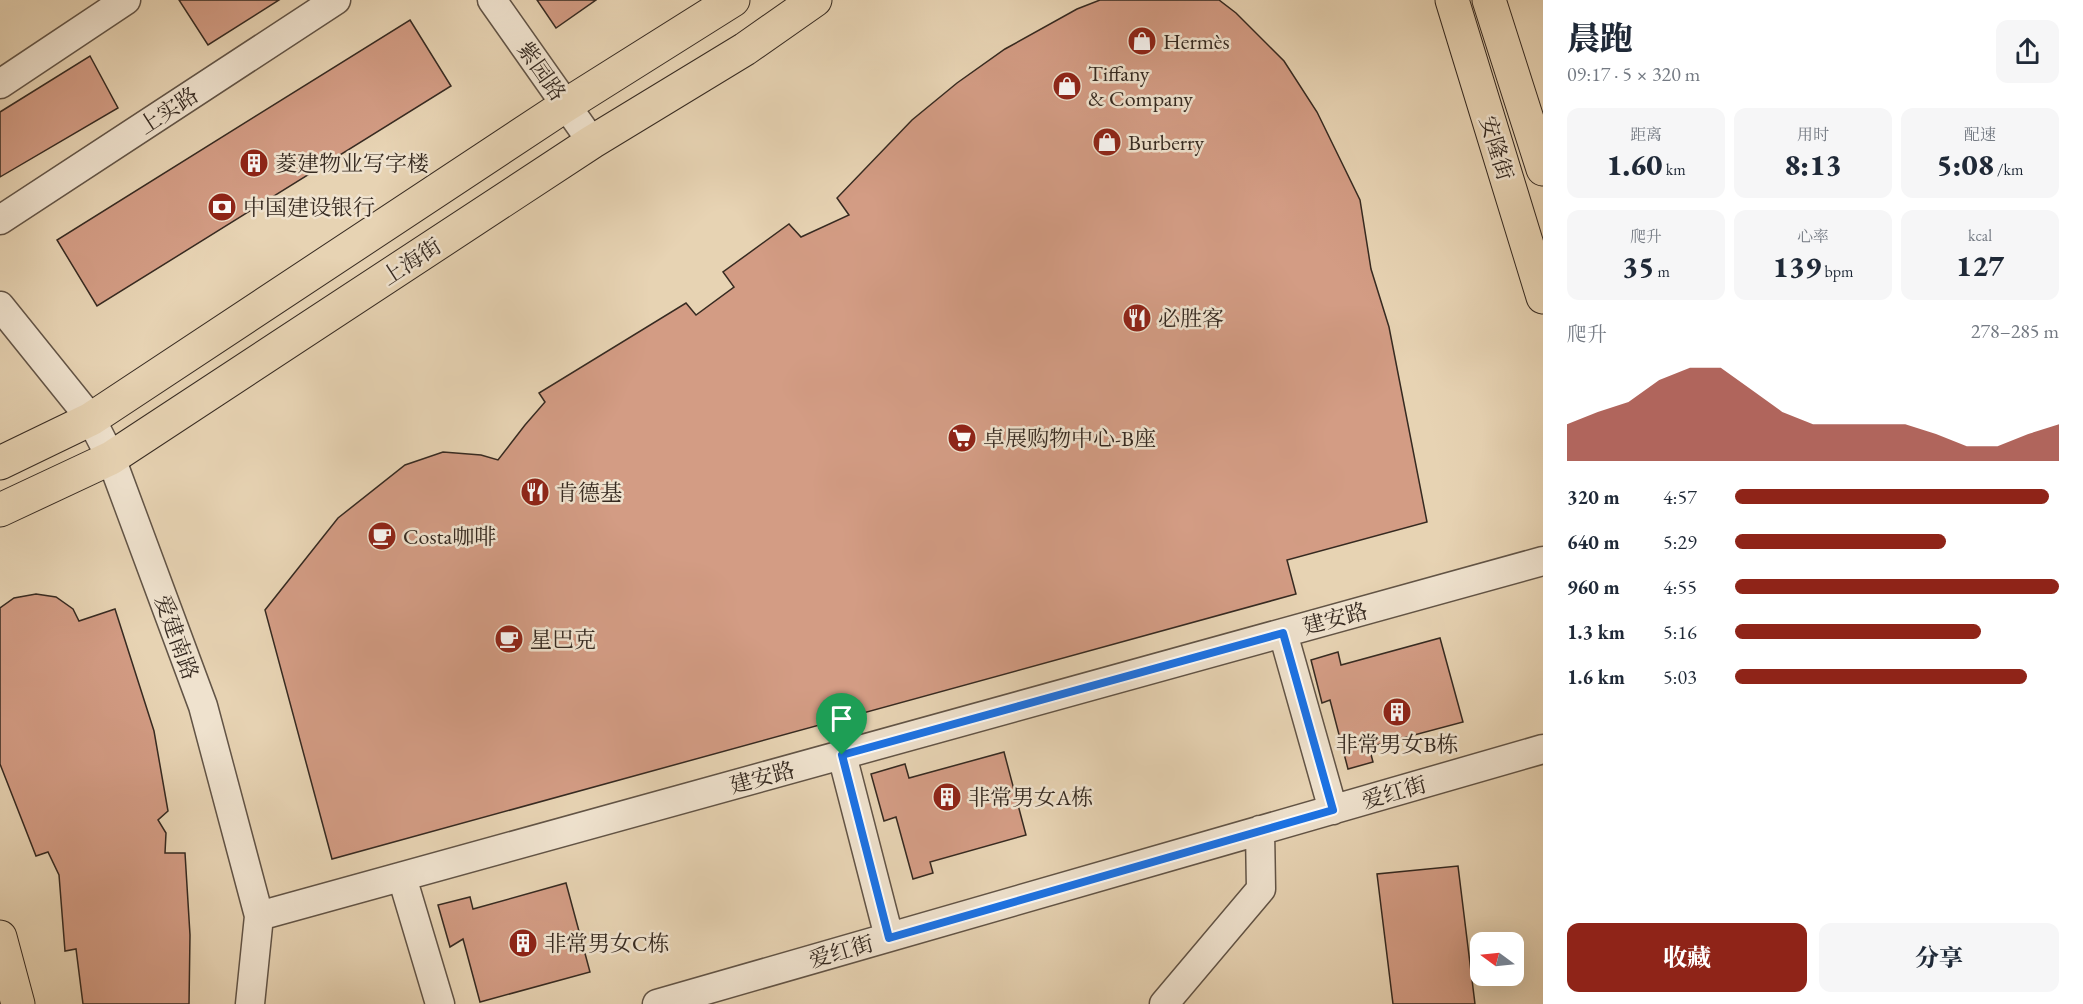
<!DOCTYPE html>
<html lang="zh">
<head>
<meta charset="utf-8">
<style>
	body { margin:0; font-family:"EB Garamond","Noto Serif SC",serif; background:#f6f6f7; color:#1f2937; height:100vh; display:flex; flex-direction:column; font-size:22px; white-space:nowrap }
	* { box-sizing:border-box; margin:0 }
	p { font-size:20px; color:#747a83 }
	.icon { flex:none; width:33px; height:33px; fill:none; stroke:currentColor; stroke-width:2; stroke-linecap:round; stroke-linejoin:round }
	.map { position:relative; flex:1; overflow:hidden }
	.drawer { display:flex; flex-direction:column; background:#fff; width:540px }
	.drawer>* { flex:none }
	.needle { width:39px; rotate:285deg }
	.controls { position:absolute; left:1470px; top:932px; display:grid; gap:12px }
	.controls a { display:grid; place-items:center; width:54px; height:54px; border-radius:12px; background:#fff; box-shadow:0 6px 24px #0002; font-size:30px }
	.pin { position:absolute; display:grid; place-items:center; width:51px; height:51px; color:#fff; margin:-62px -26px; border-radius:50% 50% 50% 0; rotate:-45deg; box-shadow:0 0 6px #0007 }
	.pin .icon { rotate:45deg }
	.round { display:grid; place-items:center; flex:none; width:63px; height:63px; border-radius:12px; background:#f6f6f7 }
	.overview { display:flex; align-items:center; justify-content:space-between; height:102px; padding:0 24px }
	h1 { font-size:33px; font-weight:800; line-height:45px }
	.stats { display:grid; grid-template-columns:repeat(3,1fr); gap:9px; height:102px; padding:6px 24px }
	.stats div { display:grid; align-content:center; border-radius:12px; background:#f6f6f7; text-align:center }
	.stats b { font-size:30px; font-weight:800 }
	.stats small { font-size:16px; font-weight:400 }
	.stats p { font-size:16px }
	.chart { height:168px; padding:12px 24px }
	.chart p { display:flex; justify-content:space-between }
	.chart svg { width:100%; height:108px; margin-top:6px; fill:#8f2418; opacity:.7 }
	.primary-button { display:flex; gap:12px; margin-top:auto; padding:12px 24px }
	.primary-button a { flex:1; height:69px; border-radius:12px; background:#8f2418; color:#fff; font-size:24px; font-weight:800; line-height:69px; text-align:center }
	.primary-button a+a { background:#f6f6f7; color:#1f2937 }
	ul { padding:0 24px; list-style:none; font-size:20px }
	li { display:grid; grid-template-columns:96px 72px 1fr; align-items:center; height:45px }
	li i { height:15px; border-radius:8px; background:#8f2418 }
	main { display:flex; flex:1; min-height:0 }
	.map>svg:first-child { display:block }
</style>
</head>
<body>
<main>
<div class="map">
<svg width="1543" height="1004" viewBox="0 0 1543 1004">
	<rect width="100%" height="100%" fill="#e7d3b3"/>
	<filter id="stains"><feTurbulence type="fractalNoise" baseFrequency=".00333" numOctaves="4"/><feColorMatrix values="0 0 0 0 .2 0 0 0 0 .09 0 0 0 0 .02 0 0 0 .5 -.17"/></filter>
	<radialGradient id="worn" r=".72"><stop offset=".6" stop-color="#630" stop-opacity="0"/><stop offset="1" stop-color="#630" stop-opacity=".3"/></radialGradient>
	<path fill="#d39c84" stroke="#362a21" stroke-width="1.5" d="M179 0H279L208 45Z
		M537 0H596L556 28Z
		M1100 0H1219L1236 13 1284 61 1317 112 1360 200 1371 269 1389 327 1427 522 1287 560 1296 594 332 859 265 610 338 518 405 465 443 452 481 455 498 460 525 425 545 402 539 393 686 303 696 315 734 287 723 272 789 224 801 237 849 215 837 198 912 120 957 83 1005 49 1077 9Z
		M410 20 451 86 97 306 57 240Z
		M90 56 118 108 0 177V112Z
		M36 594 56 597 73 609 79 621 115 609 154 731 168 811 158 820 166 833 165 853H185L190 935 189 1004H83L76 949 65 951 59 875 48 852 36 856 0 764V608L14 598Z
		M1440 638 1463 722 1369 747 1373 762 1348 769 1330 700 1322 703 1311 660 1338 652 1341 665Z
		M1004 752 1026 835 930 862 933 873 913 879 896 817 884 821 871 774 905 764 909 778Z
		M1458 866 1475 1004H1393L1377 874Z
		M566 883 590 972 480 1002 463 939 450 947 438 905 470 897 473 909Z"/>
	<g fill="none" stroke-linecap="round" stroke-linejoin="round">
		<g stroke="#625446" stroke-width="31">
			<path id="minor" d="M492 0 592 142
				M0 84 126 0
				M0 220 336 0
				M0 306 91 419 111 458 203 706 259 916 250 1004
				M1283 633 1333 810
				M842 755 889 937
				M402 877 440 1004
				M259 916 1543 561
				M657 1004 1543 749
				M1164 1004 1261 889 1260 830"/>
		</g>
		<g stroke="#362a21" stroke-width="35">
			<path id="major" d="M1452 0 1543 297
				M1489 0 1543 169
				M0 463 91 419 566 105 733 0
				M0 510 111 458 592 142 745 49 815 0
				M0 937 18 1004"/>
		</g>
		<use href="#minor" stroke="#efe2ce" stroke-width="28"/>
		<use href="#major" stroke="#e7d3b3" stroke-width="33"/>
	</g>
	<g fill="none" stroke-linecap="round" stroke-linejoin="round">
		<g stroke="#fff" stroke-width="12">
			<path id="route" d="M1283 633 1333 810 889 938 842 755Z"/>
		</g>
		<use href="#route" stroke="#1a73e8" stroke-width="8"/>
	</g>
	<defs>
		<g id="shop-disc" transform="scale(1.5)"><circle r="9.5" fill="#8f2418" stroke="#efe2ce"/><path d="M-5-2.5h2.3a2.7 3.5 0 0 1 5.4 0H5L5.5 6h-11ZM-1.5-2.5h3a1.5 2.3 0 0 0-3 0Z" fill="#fff"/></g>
		<g id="building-disc" transform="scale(1.5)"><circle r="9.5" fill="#8f2418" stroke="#efe2ce"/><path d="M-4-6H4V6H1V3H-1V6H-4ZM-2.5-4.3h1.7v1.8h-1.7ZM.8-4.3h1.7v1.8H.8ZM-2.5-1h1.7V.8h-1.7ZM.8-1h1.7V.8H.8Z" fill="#fff"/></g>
		<g id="bank-disc" transform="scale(1.5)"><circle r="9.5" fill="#8f2418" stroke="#efe2ce"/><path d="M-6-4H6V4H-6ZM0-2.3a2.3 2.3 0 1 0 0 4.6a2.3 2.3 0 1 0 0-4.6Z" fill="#fff"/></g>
		<g id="restaurant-disc" transform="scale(1.5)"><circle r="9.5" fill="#8f2418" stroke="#efe2ce"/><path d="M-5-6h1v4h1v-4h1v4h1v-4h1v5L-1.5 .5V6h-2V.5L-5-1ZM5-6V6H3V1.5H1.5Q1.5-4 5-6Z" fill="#fff"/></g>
		<g id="supermarket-disc" transform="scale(1.5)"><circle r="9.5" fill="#8f2418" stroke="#efe2ce"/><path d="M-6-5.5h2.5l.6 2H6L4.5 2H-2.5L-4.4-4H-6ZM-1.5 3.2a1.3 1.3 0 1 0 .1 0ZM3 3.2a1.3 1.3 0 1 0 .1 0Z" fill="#fff"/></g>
		<g id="cafe-disc" transform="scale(1.5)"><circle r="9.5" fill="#8f2418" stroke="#efe2ce"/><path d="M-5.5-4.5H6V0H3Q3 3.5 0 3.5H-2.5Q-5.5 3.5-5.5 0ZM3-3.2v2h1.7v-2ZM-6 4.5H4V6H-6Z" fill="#fff"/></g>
	</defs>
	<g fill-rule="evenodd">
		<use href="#shop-disc" x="1142" y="41"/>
		<use href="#shop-disc" x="1067" y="86"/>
		<use href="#shop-disc" x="1107" y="142"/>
		<use href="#building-disc" x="254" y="163"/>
		<use href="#bank-disc" x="222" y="207"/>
		<use href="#restaurant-disc" x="1137" y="318"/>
		<use href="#supermarket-disc" x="962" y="438"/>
		<use href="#restaurant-disc" x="535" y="492"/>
		<use href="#cafe-disc" x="382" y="536"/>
		<use href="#cafe-disc" x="509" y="639"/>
		<use href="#building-disc" x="1397" y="712"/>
		<use href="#building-disc" x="947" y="797"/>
		<use href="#building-disc" x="523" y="943"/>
	</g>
	<g text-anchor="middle" stroke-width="5" stroke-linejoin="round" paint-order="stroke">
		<g font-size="22" fill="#362a21" stroke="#efe2ce" text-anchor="start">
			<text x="1163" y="49">Hermès</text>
			<text x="1088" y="81">Tiffany<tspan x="1088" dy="25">&amp; Company</tspan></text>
			<text x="1128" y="150">Burberry</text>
			<text x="275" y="171">菱建物业写字楼</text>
			<text x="243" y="215">中国建设银行</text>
			<text x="1158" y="326">必胜客</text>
			<text x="983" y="446">卓展购物中心-B座</text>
			<text x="556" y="500">肯德基</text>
			<text x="403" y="544">Costa咖啡</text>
			<text x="530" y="647">星巴克</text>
			<text x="1397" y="752" text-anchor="middle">非常男女B栋</text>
			<text x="968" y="805">非常男女A栋</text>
			<text x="544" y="951">非常男女C栋</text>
		</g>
		<g font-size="22" fill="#362a21" stroke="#efe2ce">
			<text transform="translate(542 71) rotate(55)" y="8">紫园路</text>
			<text transform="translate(168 110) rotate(-33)" y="8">上实路</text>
			<text transform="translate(1497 148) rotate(73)" y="8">安隆街</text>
			<text transform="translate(411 261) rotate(-33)" y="8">上海街</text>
			<text transform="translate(1335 618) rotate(-15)" y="8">建安路</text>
			<text transform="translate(177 637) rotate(70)" y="8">爱建南路</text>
			<text transform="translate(762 777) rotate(-15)" y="8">建安路</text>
			<text transform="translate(1394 792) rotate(-16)" y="8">爱红街</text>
			<text transform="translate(841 951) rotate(-16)" y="8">爱红街</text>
		</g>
	</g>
	<rect width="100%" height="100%" filter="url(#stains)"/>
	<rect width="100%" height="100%" fill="url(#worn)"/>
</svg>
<div class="controls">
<a><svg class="needle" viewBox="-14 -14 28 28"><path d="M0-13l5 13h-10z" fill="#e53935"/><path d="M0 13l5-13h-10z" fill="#747a83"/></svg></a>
</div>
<div class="pin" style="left:842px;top:755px;background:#1e9e55"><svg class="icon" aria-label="arrive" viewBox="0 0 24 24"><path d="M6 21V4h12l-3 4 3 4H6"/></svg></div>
</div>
<section class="drawer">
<div class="overview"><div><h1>晨跑</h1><p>09:17 · 5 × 320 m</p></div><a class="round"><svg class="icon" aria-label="share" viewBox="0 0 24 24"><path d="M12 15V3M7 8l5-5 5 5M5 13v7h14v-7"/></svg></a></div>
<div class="stats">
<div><p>距离</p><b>1.60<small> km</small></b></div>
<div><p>用时</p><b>8:13</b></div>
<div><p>配速</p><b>5:08<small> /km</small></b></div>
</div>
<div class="stats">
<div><p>爬升</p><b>35<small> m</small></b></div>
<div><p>心率</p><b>139<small> bpm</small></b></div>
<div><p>kcal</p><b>127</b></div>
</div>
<div class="chart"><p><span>爬升</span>278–285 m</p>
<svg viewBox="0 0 160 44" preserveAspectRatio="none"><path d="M0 44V29L10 24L20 20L30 11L40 6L50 6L60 15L70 24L80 29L90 29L100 29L110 29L120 33L130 38L140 38L150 33L160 29V44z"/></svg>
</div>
<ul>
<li><b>320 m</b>4:57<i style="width:97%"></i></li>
<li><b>640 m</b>5:29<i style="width:65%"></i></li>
<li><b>960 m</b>4:55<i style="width:100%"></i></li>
<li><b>1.3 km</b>5:16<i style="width:76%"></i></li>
<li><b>1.6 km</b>5:03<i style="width:90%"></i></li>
</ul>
<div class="primary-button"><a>收藏</a><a>分享</a></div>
</section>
</main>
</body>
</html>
